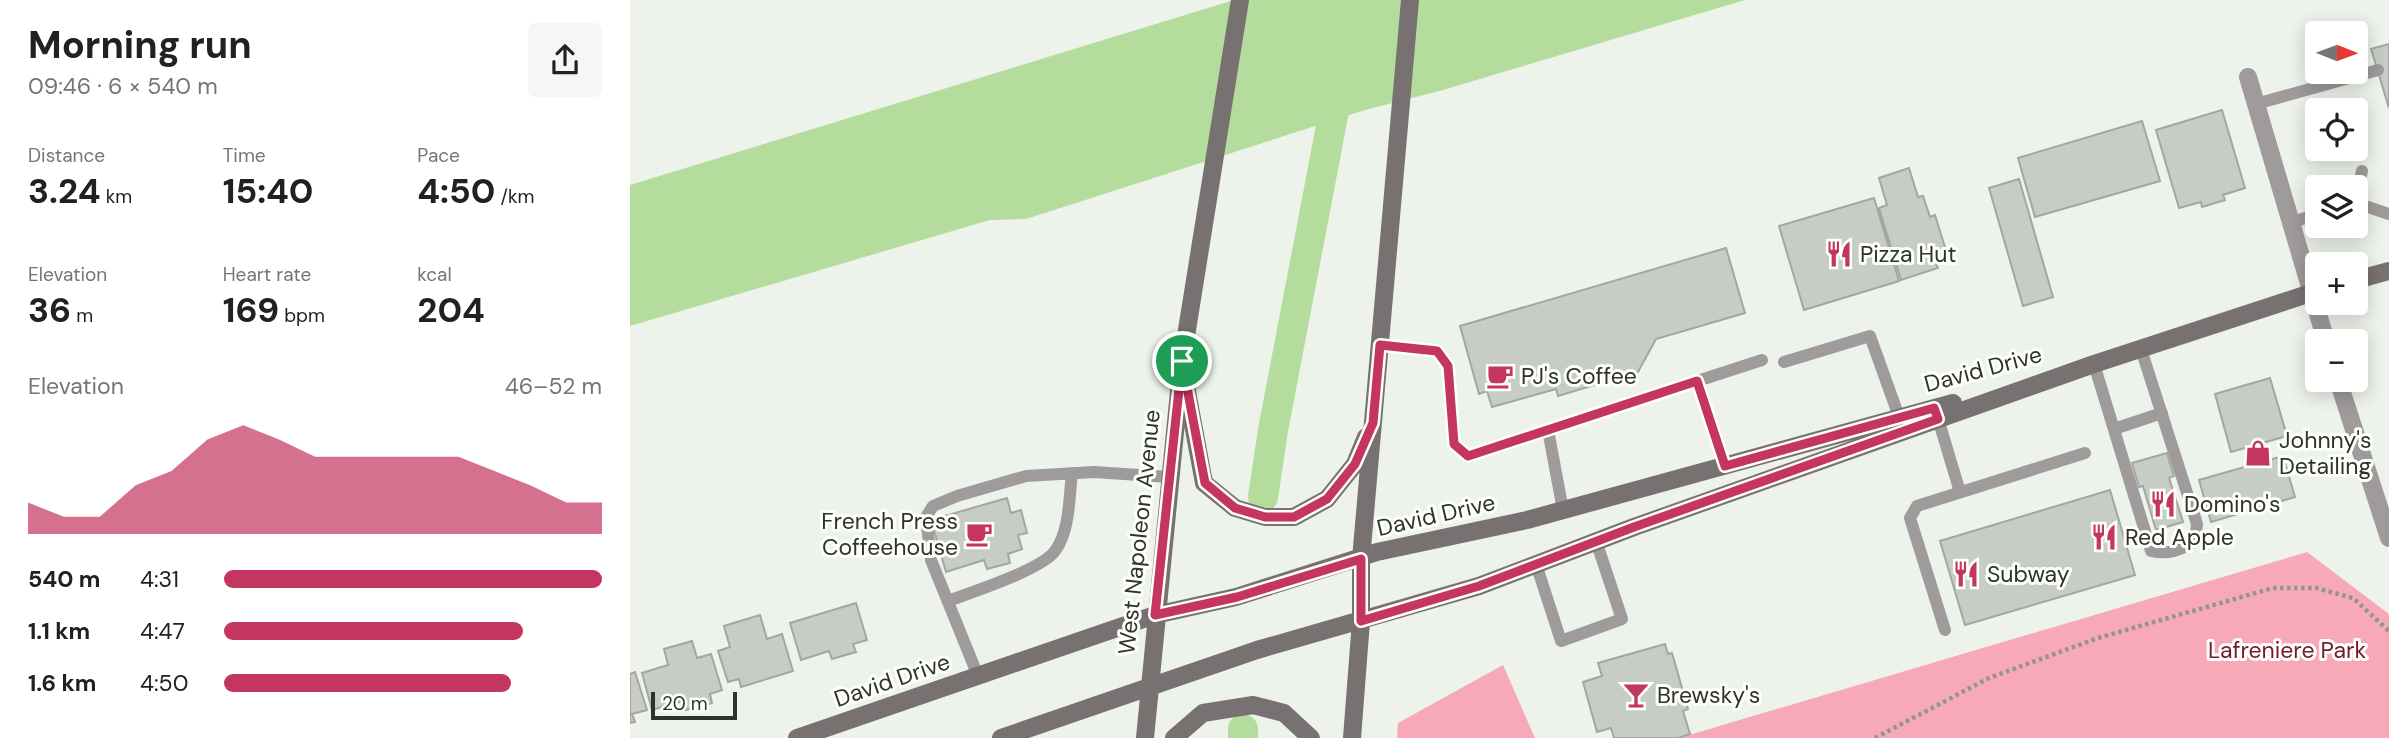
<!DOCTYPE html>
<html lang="en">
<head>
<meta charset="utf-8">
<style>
	body { margin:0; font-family:"DM Sans",sans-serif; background:#f6f6f6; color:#202124; height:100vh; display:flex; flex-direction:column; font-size:26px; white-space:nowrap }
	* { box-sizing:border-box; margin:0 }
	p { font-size:23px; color:#757577 }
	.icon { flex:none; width:38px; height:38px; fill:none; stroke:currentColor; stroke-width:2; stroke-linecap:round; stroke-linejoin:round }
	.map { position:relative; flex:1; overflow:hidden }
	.side { display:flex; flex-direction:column; background:#fff; width:630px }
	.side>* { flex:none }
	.needle { width:46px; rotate:91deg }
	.buttons { position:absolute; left:1675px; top:21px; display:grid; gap:14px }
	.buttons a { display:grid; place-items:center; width:63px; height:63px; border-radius:7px; background:#fff; box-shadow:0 4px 18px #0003; font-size:35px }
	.scale { position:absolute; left:21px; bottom:18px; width:86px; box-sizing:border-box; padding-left:7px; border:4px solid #30322e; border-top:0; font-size:19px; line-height:24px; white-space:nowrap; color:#30322e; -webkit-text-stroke:5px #fdfffb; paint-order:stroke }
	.pin { position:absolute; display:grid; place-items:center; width:60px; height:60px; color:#fff; margin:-30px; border:4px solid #fff; border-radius:50%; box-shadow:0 2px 7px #0007 }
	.round { display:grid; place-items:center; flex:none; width:74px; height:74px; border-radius:7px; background:#f6f6f6 }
	.head { display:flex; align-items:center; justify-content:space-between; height:119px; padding:0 28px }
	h1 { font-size:38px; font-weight:700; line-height:52px }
	.metrics { display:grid; grid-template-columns:repeat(3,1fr); gap:10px; height:119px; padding:7px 28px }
	.metrics div { display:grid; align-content:center }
	.metrics b { font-size:35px; font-weight:700 }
	.metrics small { font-size:19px; font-weight:400 }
	.metrics p { font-size:19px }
	.chart { height:196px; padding:14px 28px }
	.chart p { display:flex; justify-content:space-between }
	.chart svg { width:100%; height:126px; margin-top:7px; fill:#c4355f; opacity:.7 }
	ul { padding:0 28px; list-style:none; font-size:23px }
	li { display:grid; grid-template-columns:112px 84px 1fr; align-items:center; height:52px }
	li i { height:18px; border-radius:9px; background:#c4355f }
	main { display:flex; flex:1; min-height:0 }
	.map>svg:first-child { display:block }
</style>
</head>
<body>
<main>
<section class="side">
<div class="head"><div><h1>Morning run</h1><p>09:46 · 6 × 540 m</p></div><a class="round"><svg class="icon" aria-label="share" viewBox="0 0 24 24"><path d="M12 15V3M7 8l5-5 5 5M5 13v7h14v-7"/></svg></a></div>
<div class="metrics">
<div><p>Distance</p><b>3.24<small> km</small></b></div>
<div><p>Time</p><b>15:40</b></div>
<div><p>Pace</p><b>4:50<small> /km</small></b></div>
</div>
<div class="metrics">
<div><p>Elevation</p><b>36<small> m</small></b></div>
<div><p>Heart rate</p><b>169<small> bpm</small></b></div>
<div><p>kcal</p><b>204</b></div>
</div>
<div class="chart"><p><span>Elevation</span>46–52 m</p>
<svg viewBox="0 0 160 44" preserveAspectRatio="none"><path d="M0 44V33L10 38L20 38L30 27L40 22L50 11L60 6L70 11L80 17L90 17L100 17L110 17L120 17L130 22L140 27L150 33L160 33V44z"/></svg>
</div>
<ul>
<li><b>540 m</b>4:31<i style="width:100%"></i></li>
<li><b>1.1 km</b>4:47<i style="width:79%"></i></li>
<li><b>1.6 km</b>4:50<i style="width:76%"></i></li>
</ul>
</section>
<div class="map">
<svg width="1759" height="738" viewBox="0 0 1759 738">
	<rect width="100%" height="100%" fill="#edf3ea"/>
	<path fill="#f8a9b7" d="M1677 552 1759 614V738H1049Z
		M873 665 905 738H767L768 723Z"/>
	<path fill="#b4dc9c" d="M604 0H1115L813 90 735 110 396 219 360 220 0 326V185Z"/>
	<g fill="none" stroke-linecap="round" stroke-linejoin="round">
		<path stroke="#b4dc9c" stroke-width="30" d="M633 497 643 430 716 48 713 0
			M613 738V729"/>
	</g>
	<path fill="#c7ccc4" stroke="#a2a79f" stroke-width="2" d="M1759 44V108L1741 49Z
		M1592 110 1615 188 1593 195 1595 200 1572 207 1571 202 1549 208 1526 130Z
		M1512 121 1530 181 1405 217 1388 158Z
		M1279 168 1288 197 1293 196 1300 217 1305 215 1319 260 1306 264 1308 268 1271 280 1249 208 1257 205 1249 178Z
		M1389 179 1423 297 1393 306 1359 188Z
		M1244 198 1269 281 1174 310 1149 226Z
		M1096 248 1115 313 1026 339 1008 372 928 396 926 389 862 407 857 391 849 394 830 326Z
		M1640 378 1657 436 1601 452 1585 394Z
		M1537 453 1544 476 1539 478 1553 522 1526 530 1513 486 1509 487 1502 463Z
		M1653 456 1665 497 1581 522 1569 480Z
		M1480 490 1505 575 1335 625 1310 541Z
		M377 498 381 513 391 510 397 533 388 535 392 549 378 554 380 563 357 569 354 560 316 572 301 520Z
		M226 603 237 640 223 644 226 652 202 659 199 651 171 660 160 623Z
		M130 615 137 639 152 634 163 671 111 687 109 679 98 682 88 651 100 647 94 626Z
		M62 641 67 658 81 654 92 690 80 694 82 703 56 710 53 701 22 710 12 673 38 665 34 649Z
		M1035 644 1038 654 1042 653 1058 709 1053 711 1060 734 1048 738H984L981 728 967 732 953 682 972 676 968 663Z
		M5 672 17 710 2 714 5 722 0 723V674Z"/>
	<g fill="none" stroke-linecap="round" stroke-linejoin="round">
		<path stroke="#91958e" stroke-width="4.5" stroke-dasharray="3.5 3.5" stroke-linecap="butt" d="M1245 738 1359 678 1468 638 1643 588H1686L1723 598 1759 631"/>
		<path stroke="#9f9a9b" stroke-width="12" d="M1626 104 1748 70
			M1726 195 1732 171
			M1726 203 1759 214
			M1660 223 1687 214
			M750 345 807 351 818 366 824 444 837 456 1132 360
			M1154 362 1240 336 1272 425
			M1464 364 1521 551C1539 555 1550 550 1565 541L1567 524 1511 349
			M1067 381 1095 466
			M1306 412 1330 492
			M1484 429 1532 413
			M918 430 933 510
			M906 564 931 641 992 619 966 541
			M318 601C342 592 411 570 425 551 440 531 439 497 442 473
			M1315 630 1280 518 1287 506 1455 453
			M348 676 301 560 296 517 303 506 327 496 396 476 464 472 540 477"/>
		<path stroke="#9f9a9b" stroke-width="18" d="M1618 77 1696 341
			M1708 380 1759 538"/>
		<path stroke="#787172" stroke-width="18" d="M1726 280 1759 271
			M555 381 574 483 605 508 635 517H664L697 499 725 464 736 437
			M167 738 525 615 606 597 747 552 897 520 1323 403
			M371 738 627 650 849 586 1004 527 1464 364 1687 291
			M515 738 552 361 610 0
			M544 738 573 713 623 705 654 713 681 738
			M722 738 731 621V559L780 0"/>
	</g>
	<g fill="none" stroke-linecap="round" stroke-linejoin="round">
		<g stroke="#fff" stroke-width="14">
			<path id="route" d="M750 345 807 351 818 366 824 444 838 456 1067 381 1095 466 1304 408 1308 419 1004 527 849 586 731 621V559L607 597 525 615 552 361 575 483 605 508 635 517H664L697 499 725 464 743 423Z"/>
		</g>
		<use href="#route" stroke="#c4355f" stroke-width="9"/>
	</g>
	<defs>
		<g id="restaurant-bare" transform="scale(2.1)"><path d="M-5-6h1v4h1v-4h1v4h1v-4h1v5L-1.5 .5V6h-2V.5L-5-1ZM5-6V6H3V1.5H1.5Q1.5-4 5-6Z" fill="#c4355f" stroke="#fdfffb" stroke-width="2.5" paint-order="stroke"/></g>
		<g id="cafe-bare" transform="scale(2.1)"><path d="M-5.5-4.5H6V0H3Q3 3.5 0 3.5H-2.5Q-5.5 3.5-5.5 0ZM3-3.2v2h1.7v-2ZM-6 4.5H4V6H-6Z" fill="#c4355f" stroke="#fdfffb" stroke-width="2.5" paint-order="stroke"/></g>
		<g id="shop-bare" transform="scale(2.1)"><path d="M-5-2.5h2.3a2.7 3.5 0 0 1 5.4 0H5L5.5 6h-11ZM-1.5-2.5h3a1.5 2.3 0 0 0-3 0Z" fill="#c4355f" stroke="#fdfffb" stroke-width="2.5" paint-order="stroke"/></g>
		<g id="bar-bare" transform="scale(2.1)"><path d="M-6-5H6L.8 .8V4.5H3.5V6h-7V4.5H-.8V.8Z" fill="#c4355f" stroke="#fdfffb" stroke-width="2.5" paint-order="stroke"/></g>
	</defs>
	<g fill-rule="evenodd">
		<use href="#restaurant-bare" x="1209" y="254"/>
		<use href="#cafe-bare" x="870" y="376"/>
		<use href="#shop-bare" x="1628" y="453"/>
		<use href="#restaurant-bare" x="1533" y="504"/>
		<use href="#cafe-bare" x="349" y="534"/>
		<use href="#restaurant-bare" x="1474" y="537"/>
		<use href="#restaurant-bare" x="1336" y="574"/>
		<use href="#bar-bare" x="1006" y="695"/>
	</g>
	<g text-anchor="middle" stroke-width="6" stroke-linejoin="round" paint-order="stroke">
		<g font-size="23" fill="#30322e" stroke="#fdfffb" text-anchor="start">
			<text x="1230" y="262">Pizza Hut</text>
			<text x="891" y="384">PJ's Coffee</text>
			<text x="1649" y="448">Johnny's<tspan x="1649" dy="26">Detailing</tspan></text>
			<text x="1554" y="512">Domino's</text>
			<text x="328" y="529" text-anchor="end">French Press<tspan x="328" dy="26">Coffeehouse</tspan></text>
			<text x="1495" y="545">Red Apple</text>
			<text x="1357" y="582">Subway</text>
			<text x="1027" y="703">Brewsky's</text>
		</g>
		<g font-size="23" fill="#30322e" stroke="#fdfffb">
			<text transform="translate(1353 369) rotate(-15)" y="8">David Drive</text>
			<text transform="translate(806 515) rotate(-13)" y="8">David Drive</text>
			<text transform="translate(509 532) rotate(-84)" y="8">West Napoleon Avenue</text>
			<text transform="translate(262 680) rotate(-19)" y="8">David Drive</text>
		</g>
		<g font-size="23" fill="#751935" stroke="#fdfffb">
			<text x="1657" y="658">Lafreniere Park</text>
		</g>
	</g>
</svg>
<div class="buttons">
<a><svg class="needle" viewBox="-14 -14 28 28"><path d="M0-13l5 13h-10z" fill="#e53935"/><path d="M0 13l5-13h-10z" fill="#757577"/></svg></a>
<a><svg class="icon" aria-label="locate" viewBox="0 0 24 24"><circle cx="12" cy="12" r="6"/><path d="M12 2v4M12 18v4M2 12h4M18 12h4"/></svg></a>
<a><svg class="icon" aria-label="layers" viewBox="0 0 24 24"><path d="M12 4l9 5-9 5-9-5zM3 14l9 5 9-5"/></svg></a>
<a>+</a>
<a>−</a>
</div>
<div class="scale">20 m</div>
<div class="pin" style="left:552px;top:361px;background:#1e9e55"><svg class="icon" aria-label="arrive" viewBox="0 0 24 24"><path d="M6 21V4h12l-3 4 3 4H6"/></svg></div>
</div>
</main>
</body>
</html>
